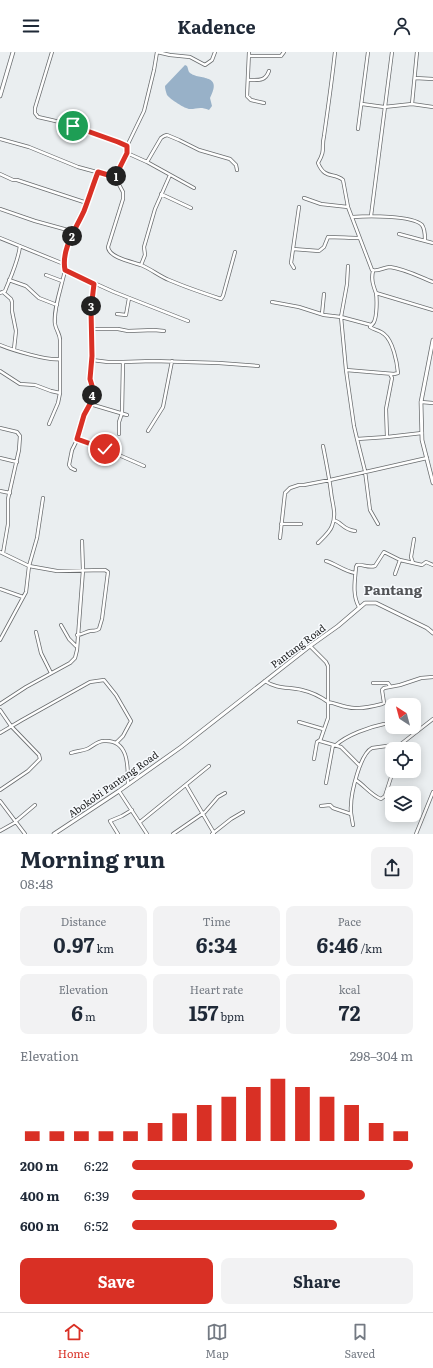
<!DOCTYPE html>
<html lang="en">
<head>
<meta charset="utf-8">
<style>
	body { margin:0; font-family:Literata,serif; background:#f2f2f3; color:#1f2937; height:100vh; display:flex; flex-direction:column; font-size:15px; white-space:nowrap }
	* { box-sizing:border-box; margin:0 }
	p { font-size:13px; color:#747a83 }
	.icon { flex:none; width:22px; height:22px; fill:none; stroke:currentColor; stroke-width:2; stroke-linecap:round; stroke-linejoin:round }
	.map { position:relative; height:782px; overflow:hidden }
	.sheet { display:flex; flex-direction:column; background:#fff; flex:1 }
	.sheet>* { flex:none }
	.needle { width:26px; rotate:324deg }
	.fabs { position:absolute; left:385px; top:646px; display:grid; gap:8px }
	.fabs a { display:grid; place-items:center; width:36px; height:36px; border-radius:8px; background:#fff; box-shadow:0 2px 10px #0003; font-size:20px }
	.pin { position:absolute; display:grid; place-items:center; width:34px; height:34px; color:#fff; margin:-17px; border:2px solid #fff; border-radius:50%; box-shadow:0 1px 4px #0007 }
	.km { position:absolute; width:20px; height:20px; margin:-10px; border-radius:50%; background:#222; color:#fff; font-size:11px; line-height:20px; text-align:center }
	.round { display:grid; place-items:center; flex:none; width:42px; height:42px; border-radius:8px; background:#f2f2f3 }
	.summary { display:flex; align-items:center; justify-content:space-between; height:68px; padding:0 20px }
	h1 { font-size:22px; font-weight:700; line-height:30px }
	.stats { display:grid; grid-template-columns:repeat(3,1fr); gap:6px; height:68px; padding:4px 20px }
	.stats div { display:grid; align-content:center; border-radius:8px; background:#f2f2f3; text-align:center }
	.stats b { font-size:20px; font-weight:700 }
	.stats small { font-size:11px; font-weight:400 }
	.stats p { font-size:11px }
	.chart { height:112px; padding:8px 20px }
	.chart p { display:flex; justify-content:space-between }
	.chart svg { width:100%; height:72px; margin-top:4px; stroke:#d93025; stroke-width:6 }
	.primary-button { display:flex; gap:8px; margin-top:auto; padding:8px 20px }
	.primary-button a { flex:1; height:46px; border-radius:8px; background:#d93025; color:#fff; font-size:16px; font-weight:700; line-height:46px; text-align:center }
	.primary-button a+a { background:#f2f2f3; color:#1f2937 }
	ul { padding:0 20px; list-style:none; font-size:13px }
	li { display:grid; grid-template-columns:64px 48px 1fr; align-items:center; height:30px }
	li i { height:10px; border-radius:5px; background:#d93025 }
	header { display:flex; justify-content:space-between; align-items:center; height:52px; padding:0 20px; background:#fff; font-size:18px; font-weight:700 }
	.dock { display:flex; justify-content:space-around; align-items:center; height:56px; border-top:1px solid #e0e1e3; background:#fff; font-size:11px; color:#747a83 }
	.dock a { display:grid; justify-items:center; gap:2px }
	.dock .selected { color:#d93025 }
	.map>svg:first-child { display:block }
</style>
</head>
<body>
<header><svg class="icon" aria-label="menu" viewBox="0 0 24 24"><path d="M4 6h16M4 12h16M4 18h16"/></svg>Kadence<svg class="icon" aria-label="person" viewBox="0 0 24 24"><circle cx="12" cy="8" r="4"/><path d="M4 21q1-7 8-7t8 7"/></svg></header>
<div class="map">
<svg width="433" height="782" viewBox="0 0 433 782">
	<rect width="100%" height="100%" fill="#eaeef0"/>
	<path fill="#98b1c8" d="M185 13 187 14C188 16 188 18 189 20 197 29 224 20 210 46L212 54 209 58C200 54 197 57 190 57 185 57 170 47 167 43 166 40 165 37 165 34Z"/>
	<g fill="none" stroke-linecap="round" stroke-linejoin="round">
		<g stroke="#6a6d6f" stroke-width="4">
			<path id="minor" d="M52 0 35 56V61L38 65C66 71 102 81 127 94
				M157 0 170 3 190 5 205 13 212 8 215 0
				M249 0 247 44 251 48 264 51
				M335 0C332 28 328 56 324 84 321 97 326 97 318 111 325 128 334 120 343 128L348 155 372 218C378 220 384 215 390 215 405 217 420 225 433 230
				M249 4H281L284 0
				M415 26 433 27
				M248 28C258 28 265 30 269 19
				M362 52 384 55 412 52 433 55
				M412 52 417 0
				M358 77 368 0
				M0 87 29 95 78 115 115 125 127 101V94L144 59 154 18 157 0
				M127 101 147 110 194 136
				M147 110 161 86 164 84 167 83 179 88 199 98 230 107 236 113 237 118
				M0 122 13 128H17L87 151
				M115 125 123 140V147L108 195C109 206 133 210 141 213 151 217 159 224 169 228 185 235 203 241 221 247L223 244 235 200
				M161 142 191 156
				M304 146 321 152 348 155
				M0 157 35 169 75 180
				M371 164 392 0
				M353 165C367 164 412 163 422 173 425 177 425 183 425 188
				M399 182 433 191
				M0 186 64 212
				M293 197 299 155
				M141 213 145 203 144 195 155 157 170 123
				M348 214 347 232 341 265 346 318 354 374 357 387 387 385 422 381
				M294 216 291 211 293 197 319 199 324 195 328 185C339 185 349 186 359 186
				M65 218 114 240 188 269
				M46 223 62 229
				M9 228 26 234 39 246 57 253
				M3 240 11 247 12 250V259L16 279 14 297
				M0 241 5 239C11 224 18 210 20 194
				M376 241 433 258
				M272 250 299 255 324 263 341 265 371 273
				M117 262 126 263 129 246
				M322 262 324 242
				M92 277H118L128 279 154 278 164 279
				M0 293C12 298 48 309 60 307
				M92 308 108 310H123L122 361 119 370V382
				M123 310 153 309 219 311 258 314
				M346 318 394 322 398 321C397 310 393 289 384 282 380 278 374 278 370 275 371 273 373 272 374 270 377 264 377 247 376 241 373 233 371 227 373 219
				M0 319 20 332 35 333 51 339 60 341
				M421 350 433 351
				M90 352 127 363
				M49 372 58 351 60 341V288C60 282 56 278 55 272 53 257 62 234 65 218 61 197 76 177 84 159 89 146 93 133 98 120
				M0 376 17 380 20 384 19 398 8 447V472L3 501
				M148 379 163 355 172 309
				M387 385 386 357 392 326 390 322
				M77 387 105 397 144 414
				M357 387 365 419 370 458 378 472
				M0 406 17 410
				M75 418 71 416 69 413 72 398 80 382 85 363 90 352 92 344 93 337 91 327 92 304 91 257 93 232
				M0 439 10 441
				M334 468C344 472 342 477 355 479
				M281 472H301
				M280 486 285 441 290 436 299 433H304L330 428 427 406
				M318 491C323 486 330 480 332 474 337 462 332 451 331 440 329 424 326 409 323 394
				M0 500 29 514 57 519 105 518 108 520 102 567 99 577C95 580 94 578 90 579 85 580 82 583 77 583
				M326 509C336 512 344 519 355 521
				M413 511 411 505 414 487
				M395 522 400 508
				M0 537 23 545
				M359 555C352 543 355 528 356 515L357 513C363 512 368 516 375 514L384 500 400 508 422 513 426 510 433 513
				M61 573 69 587 76 594
				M36 580 41 601 51 621
				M0 588 26 540 29 514 37 486 43 446
				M310 594 326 610 328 614V666L320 689 341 695 360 714
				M265 629C276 637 290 635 302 638 311 640 321 645 328 650 335 651 340 654 347 655 358 658 371 655 382 652L384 651 382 638 384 636 400 633 421 626 433 625
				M373 631H388L390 634
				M0 652 26 635 70 611 75 606 77 598 83 518 82 489
				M0 658 11 674 39 703 40 707 28 719 0 738
				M299 670 323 677
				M0 681 22 668 90 630 104 628 116 643 131 669 123 684 116 691
				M336 693C347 683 369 675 384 672
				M71 701C76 699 82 699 87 697 92 695 97 689 104 689 129 687 128 715 128 732
				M314 707 317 690 320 688
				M356 728C365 734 371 743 381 747L385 744 393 719
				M326 731 333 693
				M186 733 214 781
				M119 739 147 782
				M0 749 25 782
				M321 754 330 753 333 756 351 762
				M16 769 35 753
				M140 770 209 714
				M353 773C352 766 350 760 351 754 351 741 360 702 372 696L401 692 433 667
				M0 779 16 770
				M118 782 110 769 122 764 132 758
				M173 782 205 760 218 745 225 741
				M212 782 231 767 243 760
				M416 782 433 740"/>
		</g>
		<g stroke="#6a6d6f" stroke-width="4.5">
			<path id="tertiary" d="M0 44 13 0
				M433 288 421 350 422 388 433 431
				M54 782 119 739 181 695 310 594 338 574 365 551H376L427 576 433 581"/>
		</g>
		<use href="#minor" stroke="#fff" stroke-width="2.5"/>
		<use href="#tertiary" stroke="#fff" stroke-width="3"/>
	</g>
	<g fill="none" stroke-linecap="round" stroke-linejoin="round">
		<g stroke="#fff" stroke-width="8">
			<path id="route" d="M73 74 118 90 127 94V101L115 125 98 120C93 133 89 146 84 159 76 177 61 197 65 218L94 232 91 257 92 304 90 327 93 337 92 344 90 352 84 363 77 387 105 397"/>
		</g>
		<use href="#route" stroke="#d93025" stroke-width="5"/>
	</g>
	<g text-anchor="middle" stroke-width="3" stroke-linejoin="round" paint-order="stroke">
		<g font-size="10" fill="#1a1b1c" stroke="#f8fbfe">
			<text transform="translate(298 594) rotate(-37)" y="4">Pantang Road</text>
			<text transform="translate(113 732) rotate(-35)" y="4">Abokobi Pantang Road</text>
		</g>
		<g font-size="14" font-weight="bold" fill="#515356" stroke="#f8fbfe">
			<text x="393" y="543">Pantang</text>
		</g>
	</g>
</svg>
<div class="fabs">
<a><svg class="needle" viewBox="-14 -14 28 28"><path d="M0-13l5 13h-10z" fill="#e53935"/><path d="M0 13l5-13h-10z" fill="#747a83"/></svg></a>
<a><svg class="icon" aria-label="locate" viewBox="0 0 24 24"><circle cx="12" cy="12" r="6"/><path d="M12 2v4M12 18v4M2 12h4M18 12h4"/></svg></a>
<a><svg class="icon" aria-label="layers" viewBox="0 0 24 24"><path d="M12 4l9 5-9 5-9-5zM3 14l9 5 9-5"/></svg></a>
</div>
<div class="pin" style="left:73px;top:74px;background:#1e9e55"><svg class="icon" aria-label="arrive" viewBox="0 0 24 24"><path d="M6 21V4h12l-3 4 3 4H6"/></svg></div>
<div class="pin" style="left:105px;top:397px;background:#d93025"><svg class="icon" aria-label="check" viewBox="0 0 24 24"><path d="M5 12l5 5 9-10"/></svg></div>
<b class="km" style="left:116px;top:124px">1</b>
<b class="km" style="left:72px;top:184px">2</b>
<b class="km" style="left:91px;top:254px">3</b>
<b class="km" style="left:92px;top:343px">4</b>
</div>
<section class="sheet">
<div class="summary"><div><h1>Morning run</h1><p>08:48</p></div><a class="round"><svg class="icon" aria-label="share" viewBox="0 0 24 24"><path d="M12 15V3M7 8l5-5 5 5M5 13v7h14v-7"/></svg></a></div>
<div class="stats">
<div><p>Distance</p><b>0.97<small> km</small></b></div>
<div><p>Time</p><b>6:34</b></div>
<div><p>Pace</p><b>6:46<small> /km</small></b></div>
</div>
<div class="stats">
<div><p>Elevation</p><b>6<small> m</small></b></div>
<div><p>Heart rate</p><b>157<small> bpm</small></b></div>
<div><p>kcal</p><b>72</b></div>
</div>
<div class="chart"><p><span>Elevation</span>298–304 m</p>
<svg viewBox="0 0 160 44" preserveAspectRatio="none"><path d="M5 44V38M15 44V38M25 44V38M35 44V38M45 44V38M55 44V33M65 44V27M75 44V22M85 44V17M95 44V11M105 44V6M115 44V11M125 44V17M135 44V22M145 44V33M155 44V38"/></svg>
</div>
<ul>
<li><b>200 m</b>6:22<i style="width:100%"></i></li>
<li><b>400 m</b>6:39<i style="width:83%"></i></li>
<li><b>600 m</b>6:52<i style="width:73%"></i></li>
</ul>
<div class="primary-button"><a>Save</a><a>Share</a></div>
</section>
<nav class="dock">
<a class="selected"><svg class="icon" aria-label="home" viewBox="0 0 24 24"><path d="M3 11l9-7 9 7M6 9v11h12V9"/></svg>Home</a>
<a><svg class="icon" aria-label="map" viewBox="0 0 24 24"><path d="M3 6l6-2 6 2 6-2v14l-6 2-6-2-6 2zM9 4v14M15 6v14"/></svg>Map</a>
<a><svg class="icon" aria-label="saved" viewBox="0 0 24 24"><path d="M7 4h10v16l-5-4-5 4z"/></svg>Saved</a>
</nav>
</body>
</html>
